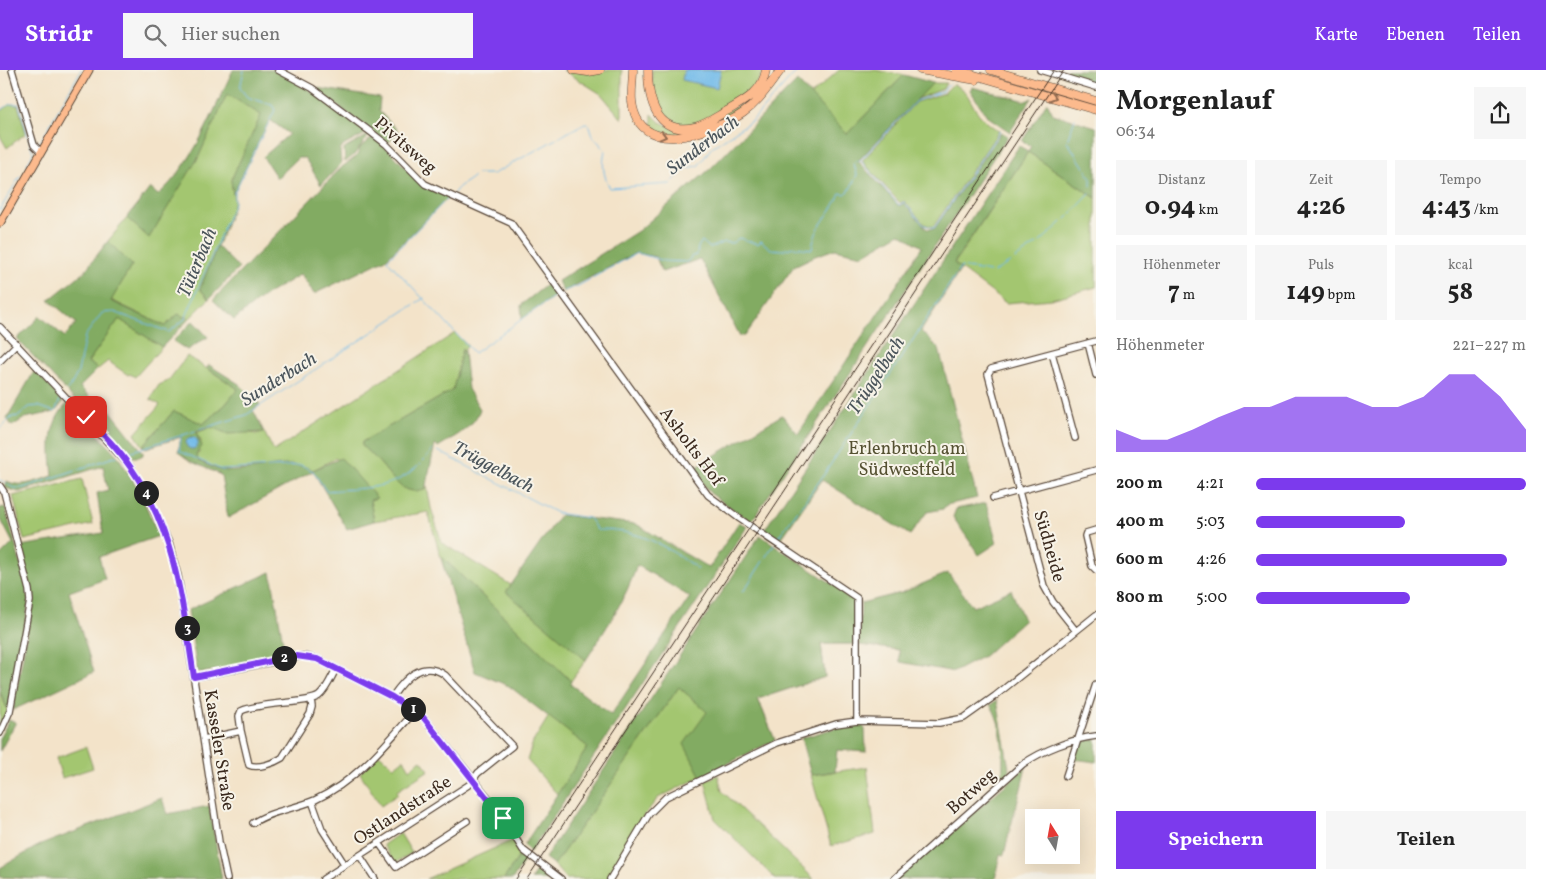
<!DOCTYPE html>
<html lang="de">
<head>
<meta charset="utf-8">
<style>
	body { margin:0; font-family:Vollkorn,serif; background:#f6f6f6; color:#222; height:100vh; display:flex; flex-direction:column; font-size:19px; white-space:nowrap }
	* { box-sizing:border-box; margin:0 }
	p { font-size:16px; color:#767676 }
	.icon { flex:none; width:28px; height:28px; fill:none; stroke:currentColor; stroke-width:2; stroke-linecap:round; stroke-linejoin:round }
	.map { position:relative; flex:1; overflow:hidden }
	.sheet { display:flex; flex-direction:column; background:#fff; width:450px }
	.sheet>* { flex:none }
	.needle { width:32px; rotate:349deg }
	.fabs { position:absolute; left:1025px; top:739px; display:grid; gap:10px }
	.fabs a { display:grid; place-items:center; width:55px; height:55px; border-radius:0px; background:#fff; box-shadow:0 5px 20px #0002; font-size:25px }
	.pin { position:absolute; display:grid; place-items:center; width:42px; height:42px; color:#fff; margin:-21px; border-radius:10px; box-shadow:0 2px 8px #0006 }
	.km { position:absolute; width:25px; height:25px; margin:-12px; border-radius:50%; background:#222; color:#fff; font-size:14px; line-height:25px; text-align:center }
	.round { display:grid; place-items:center; flex:none; width:52px; height:52px; border-radius:0px; background:#f6f6f6 }
	.headline { display:flex; align-items:center; justify-content:space-between; height:85px; padding:0 20px }
	h1 { font-size:28px; font-weight:700; line-height:38px }
	.metrics { display:grid; grid-template-columns:repeat(3,1fr); gap:8px; height:85px; padding:5px 20px }
	.metrics div { display:grid; align-content:center; border-radius:0px; background:#f6f6f6; text-align:center }
	.metrics b { font-size:25px; font-weight:700 }
	.metrics small { font-size:14px; font-weight:400 }
	.metrics p { font-size:14px }
	.chart { height:140px; padding:10px 20px }
	.chart p { display:flex; justify-content:space-between }
	.chart svg { width:100%; height:90px; margin-top:5px; fill:#7c3aed; opacity:.7 }
	.button { display:flex; gap:10px; margin-top:auto; padding:10px 20px }
	.button a { flex:1; height:58px; border-radius:0px; background:#7c3aed; color:#fff; font-size:20px; font-weight:700; line-height:58px; text-align:center }
	.button a+a { background:#f6f6f6; color:#222 }
	ul { padding:0 20px; list-style:none; font-size:16px }
	li { display:grid; grid-template-columns:80px 60px 1fr; align-items:center; height:38px }
	li i { height:12px; border-radius:6px; background:#7c3aed }
	header { display:flex; align-items:center; gap:30px; box-sizing:border-box; height:70px; padding:0 25px; background:#7c3aed; color:#fff }
	header strong { font-size:24px }
	nav { display:flex; gap:28px; margin-inline-start:auto; font-size:18px }
	.search { width:350px; height:45px; background:#f6f6f6; display:flex; align-items:center; gap:12px; box-sizing:border-box; padding:0 18px; border-radius:0px; color:#767676; font-size:19px }
	main { display:flex; flex:1; min-height:0 }
	.map>svg:first-child { display:block }
</style>
</head>
<body>
<header>
<strong>Stridr</strong>
<div class="search"><svg class="icon" aria-label="search" viewBox="0 0 24 24"><circle cx="10" cy="10" r="6"/><path d="M15 15l6 6"/></svg>Hier suchen</div>
<nav><a>Karte</a><a>Ebenen</a><a>Teilen</a></nav>
</header>
<main>
<div class="map">
<svg width="1096" height="809" viewBox="0 0 1096 809">
	<rect width="100%" height="100%" fill="#f7f3e8"/>
	<filter id="ink" filterUnits="userSpaceOnUse"><feTurbulence type="fractalNoise" baseFrequency=".02" numOctaves="2"/><feDisplacementMap in="SourceGraphic" scale="10" xChannelSelector="R" yChannelSelector="G"/><feConvolveMatrix kernelMatrix="1 2 1 2 8 2 1 2 1" color-interpolation-filters="sRGB"/></filter>
	<filter id="wash" filterUnits="userSpaceOnUse"><feTurbulence type="fractalNoise" baseFrequency=".0096" numOctaves="4" result="noise"/><feDisplacementMap in="SourceGraphic" scale="20" xChannelSelector="R" yChannelSelector="G"/><feGaussianBlur stdDeviation="1.12" result="paint"/><feColorMatrix in="noise" values="0 0 0 0 0 0 0 0 0 0 0 0 0 0 0 0 0 1.4 0 .05"/><feComposite in="paint" operator="in"/></filter>
	<g filter="url(#wash)">
		<rect width="100%" height="100%" fill="#f3e3c9"/>
		<path fill="#a3c66f" stroke="#6f7846" d="M563 0 598 3 606 0H622V49L601 24Z
			M652 0H763C756 21 741 28 722 39 715 43 707 49 698 52 661 66 651 28 652 0Z
			M839 0H874L904 5 847 64 810 26Z
			M933 13H946L943 19 915 30Z
			M953 14C969 22 967 26 976 40 982 49 990 55 999 61L933 157 924 154 904 131 900 133 862 91 916 32 944 23Z
			M227 23 262 45 231 110 234 130 231 142 200 219 209 229 189 249 187 246 165 256 111 230 132 195 108 171 127 148 149 167 198 88Z
			M750 31C744 46 691 64 674 65 666 65 658 61 652 58V44L660 52 678 60Z
			M10 34 18 35 26 63 7 78 0 66V42Z
			M1028 82 1096 128V217L1051 229 1006 233 954 194Z
			M119 249 162 277 135 307 130 304 128 305 108 291 98 299 88 292Z
			M455 263 467 275 464 282 462 279 453 320 362 372V376C367 381 373 385 377 390 392 405 399 426 425 420L427 416 431 438 442 473 511 515 507 522 586 590 571 611 445 491 440 485 428 442 374 451 370 430 376 428 336 388 313 400 305 397 220 400 199 391 196 385 199 383 201 371 196 363 211 357 256 364 264 362 274 381Z
			M187 286 239 319 225 335 203 354 174 341 143 376 135 364 160 335 150 329 159 315 168 311Z
			M82 409 93 454 24 470 13 426Z
			M773 477 853 574H821L825 607 758 629 775 670 658 728 646 743 607 809H566L554 795 679 617 696 632Z
			M0 623 8 641 0 658Z
			M549 646 588 677 558 725 527 690 533 672Z
			M86 677 93 698 62 708 56 688Z
			M379 684 394 697 404 689 410 699 421 690 429 700 397 721 398 724 381 736 360 703Z
			M867 697 875 764 831 776 811 705Z
			M718 705 722 721 814 809H775L715 749 705 711Z
			M400 763 412 783 395 793 383 775Z
			M513 770 521 783 504 809H426Z"/>
		<path fill="#82ab62" stroke="#5e6a40" d="M233 0H274L303 15 367 63 343 76 340 81 341 94 321 115 305 88H298L277 108 263 87 289 64 270 50 233 124 231 110 261 45 227 24 198 88 149 168 127 148 150 118 158 125C195 92 212 43 233 0Z
			M1067 0H1096V15L1064 6Z
			M904 5 933 13 858 91 899 136 904 133 927 159H934L1001 62 1008 66 751 452 710 423 692 399 782 345 798 364 922 177 900 163 863 185 835 179 815 186 794 196 745 266H740L700 189 662 202 656 187 636 183 563 222 558 211 638 161 710 99 797 11 847 64Z
			M972 17 1026 31 1032 28 1010 62 987 46 970 20Z
			M318 18 380 28 379 41 399 62 388 73 316 20Z
			M1047 32 1053 44 1096 57V128L1028 82 954 193 961 199 921 261 939 279 977 428 946 435 943 439 927 442 910 465 822 410 779 472 763 462 1019 76 1028 81 1031 76 1022 71Z
			M370 64 354 85 345 92 344 79Z
			M373 67 385 76 423 116 449 127 386 189 314 224 301 204 264 226 234 250 213 230 342 97 357 86 360 78Z
			M108 171 132 195 111 231 165 256 178 244 189 249 162 277 119 249 88 292 98 299 80 317 97 335 87 343 17 269 40 246 65 267 76 253 49 230 84 202Z
			M217 176 239 198 209 229 200 219Z
			M550 212 559 223 522 249 521 235Z
			M193 251 208 267 187 280 173 271Z
			M462 279 464 282 468 319 480 339C474 358 455 366 438 377L435 375 425 420C399 426 392 405 377 390 373 385 367 381 362 376V372L453 320Z
			M209 295 239 314 260 334 253 340 264 362 228 364 211 357 196 362 202 376 196 385 199 391C205 394 213 398 220 400 251 406 284 386 313 400L341 388 377 428 370 430 374 451 347 459 313 401 228 448 221 405 190 391 178 382 181 367 146 378 143 376 174 341 203 354 225 335 238 319 207 298Z
			M35 300 63 332 55 342 25 348 12 356 7 348Z
			M68 333 117 385 138 418 159 466 99 487 105 509 69 522 94 602 13 640 33 531 20 476 103 463 97 423 108 420 103 396 19 422 5 418 7 411C21 419 38 410 53 406 50 378 47 354 68 333Z
			M105 334 143 382V385L139 387H128L92 349 91 346Z
			M986 433 997 473 979 485 953 447 956 439Z
			M5 437 28 521V536L10 637 7 638 0 622V486L13 473 0 448V438Z
			M560 445 636 454 709 498 739 452 747 457 530 782 524 775 588 677 509 616 475 602 440 485 571 611 570 614 611 645 690 527 637 495C626 529 605 560 586 590L506 522Z
			M760 465 856 530 854 574H821L825 607 758 629 775 670 701 707 684 674 707 642 679 617 554 795 545 788Z
			M271 502 283 572 299 583 202 603 197 601 188 540Z
			M948 503 973 537 1011 520 1024 550 984 586 954 602 900 592 899 580 859 575 861 533 901 523Z
			M997 630 1010 704 1001 711C1005 692 1003 651 990 635Z
			M9 650 16 652 0 681V667Z
			M861 654 865 659 866 682 837 680 835 701 811 705 801 668 842 656Z
			M1096 669V692L1073 689 1078 672Z
			M1026 697C1020 727 1010 755 1004 785L1000 784 995 809H897Z
			M162 728 167 744 209 736 222 809H40L0 807V798L38 776Z
			M521 783 527 787 513 809H504Z
			M540 796 550 803 546 809H531Z"/>
		<path fill="#6fbae9" stroke="#557284" d="M684 0H721L717 18 682 10Z
			M186 373a6 6 0 1 1 12 0a6 6 0 1 1-12 0Z"/>
		<g fill="none" stroke-linecap="round" stroke-linejoin="round">
			<path stroke="#6fbae9" stroke-width="1" d="M1087 13 1090 9 1096 10
				M0 41 10 34H19L33 83 27 94
				M1075 48 1067 71 1091 108V116
				M39 74 81 0
				M861 91 899 135 904 132 924 155 934 158 1000 61
				M454 123C459 114 469 112 476 104H493L585 53 590 56 593 66 605 80C602 95 603 105 610 118L670 114 686 98 698 96 712 77 753 50 793 5 800 0
				M448 128 387 190 474 283 558 224
				M0 140 20 106
				M1066 149 1090 124
				M1040 172 1062 152
				M1015 189 1037 174
				M994 202 1011 192
				M564 221 578 216 637 183 664 191 687 192 692 186 697 185 698 177 702 171 710 178 724 172 732 173 739 168 758 174 761 171 771 179 782 180 794 177 812 179C815 153 832 145 840 123L845 124 849 121 857 105 854 94 855 91H860L916 31 943 21 950 13
				M68 321 78 302 85 266 102 243 114 242 169 262 185 249 234 133V123L275 40 272 35 247 27 240 18 244 0
				M0 358 12 347 19 346 29 337 38 336 55 342 61 328
				M181 367 179 381 222 400 301 395 313 401 326 421C374 417 402 421 433 379
				M438 381 557 443 589 448 597 460C642 460 662 474 698 499
				M123 384 246 345 424 228
				M0 410 14 418H23L117 386
				M776 470 821 409 961 197 990 202
				M740 520 743 522 774 474"/>
		</g>
	</g>
	<g filter="url(#ink)">
		<g fill="none" stroke-linecap="round" stroke-linejoin="round">
			<g stroke="#574638" stroke-width="8">
				<path id="minor" d="M12 0 34 75 41 82
					M278 0 312 18 372 63 386 74 425 114 511 153 708 425 740 449 857 528V651
					M1040 0 1096 17
					M0 257 130 396 143 418 169 473 178 506 219 772 227 809
					M1088 273 1096 305
					M1052 283 1075 368
					M0 291 17 274
					M0 416 4 422 29 520 30 531 10 641 0 663
					M993 428 1096 400
					M1096 460 1086 463 1085 466 1092 496 1096 500
					M1076 561 1053 532 1044 516 988 304 991 299 1096 271
					M194 607 303 586 317 589 392 627 423 647 495 736 523 780 561 809
					M241 661 239 646 241 641C260 632 308 634 319 626 327 619 331 608 336 599
					M204 669 241 661 249 695C258 699 274 693 282 688L310 644 312 637 311 629
					M1066 706 1096 614
					M312 731 322 759 345 795
					M253 753C270 741 295 739 315 730 356 711 386 674 415 641
					M379 773 396 797 467 751
					M360 786 375 809
					M323 809 470 714 478 703 512 676 445 605C422 589 405 608 392 627
					M610 809 649 744 666 727 777 673 836 654 857 651 939 653 964 648 995 626 1096 545
					M894 809 1023 694C1043 680 1072 669 1096 666"/>
			</g>
			<g stroke="#574638" stroke-width="9">
				<path id="major" d="M0 153 89 0"/>
			</g>
			<g stroke="#574638" stroke-width="9">
				<path id="highway" d="M574 0 588 2 600 0
					M633 0C633 10 631 21 632 31 636 70 671 72 700 62 715 57 730 52 743 43 759 32 769 15 781 0
					M648 0C648 29 656 66 695 57 706 54 716 47 725 42 744 31 762 23 766 0
					M920 0 976 10
					M957 0 1096 40
					M991 0 1096 31"/>
			</g>
			<use href="#minor" stroke="#fff" stroke-width="5.5"/>
			<use href="#major" stroke="#fcba8d" stroke-width="7"/>
			<use href="#highway" stroke="#fcba8d" stroke-width="8"/>
			<path stroke="#3b2a1e" stroke-width="1" d="M516 809 1054 0
				M527 809 1064 0"/>
		</g>
		<defs><path id="oneway-chevron" d="M-2-3.5L2.5 0L-2 3.5" fill="none" stroke-width="1.6" stroke-linecap="round" stroke-linejoin="round" transform="scale(1.25)"/></defs>
		<g stroke="#926b50">
			<use href="#oneway-chevron" transform="translate(1053 27) rotate(17)"/>
			<use href="#oneway-chevron" transform="translate(663 66) rotate(15)"/>
		</g>
	</g>
	<g fill="none" stroke-linecap="round" stroke-linejoin="round" filter="url(#ink)">
		<g stroke="#fff" stroke-width="10">
			<path id="route" d="M86 347C102 363 118 379 131 398 175 461 183 534 194 607L296 586 317 589 392 627 423 647 503 748"/>
		</g>
		<use href="#route" stroke="#7c3aed" stroke-width="6"/>
	</g>
	<g text-anchor="middle" stroke-width="4" stroke-linejoin="round" paint-order="stroke">
		<g font-size="18" fill="#3b2a1e" stroke="#f7f3e8">
			<text transform="translate(406 75) rotate(41)" y="6">Pivitsweg</text>
			<text transform="translate(692 376) rotate(53)" y="6">Asholts Hof</text>
			<text transform="translate(1050 476) rotate(74)" y="6">Südheide</text>
			<text transform="translate(220 680) rotate(81)" y="6">Kasseler Straße</text>
			<text transform="translate(971 721) rotate(-42)" y="6">Botweg</text>
			<text transform="translate(402 740) rotate(-33)" y="6">Ostlandstraße</text>
		</g>
		<g font-size="18" fill="#555132" stroke="#f7f3e8">
			<text x="907" y="384">Erlenbruch am<tspan x="907" dy="21">Südwestfeld</tspan></text>
		</g>
		<g font-size="19" font-style="italic" fill="#4b555b" stroke="#f7f3e8">
			<text transform="translate(702 74) rotate(-37)" y="7">Sunderbach</text>
			<text transform="translate(196 192) rotate(-67)" y="7">Tüterbach</text>
			<text transform="translate(875 305) rotate(-57)" y="7">Trüggelbach</text>
			<text transform="translate(278 308) rotate(-32)" y="7">Sunderbach</text>
			<text transform="translate(494 396) rotate(28)" y="7">Trüggelbach</text>
		</g>
	</g>
</svg>
<div class="fabs">
<a><svg class="needle" viewBox="-14 -14 28 28"><path d="M0-13l5 13h-10z" fill="#e53935"/><path d="M0 13l5-13h-10z" fill="#767676"/></svg></a>
</div>
<div class="pin" style="left:503px;top:748px;background:#1e9e55"><svg class="icon" aria-label="arrive" viewBox="0 0 24 24"><path d="M6 21V4h12l-3 4 3 4H6"/></svg></div>
<div class="pin" style="left:86px;top:347px;background:#d93025"><svg class="icon" aria-label="check" viewBox="0 0 24 24"><path d="M5 12l5 5 9-10"/></svg></div>
<b class="km" style="left:413px;top:639px">1</b>
<b class="km" style="left:284px;top:588px">2</b>
<b class="km" style="left:187px;top:558px">3</b>
<b class="km" style="left:146px;top:423px">4</b>
</div>
<section class="sheet">
<div class="headline"><div><h1>Morgenlauf</h1><p>06:34</p></div><a class="round"><svg class="icon" aria-label="share" viewBox="0 0 24 24"><path d="M12 15V3M7 8l5-5 5 5M5 13v7h14v-7"/></svg></a></div>
<div class="metrics">
<div><p>Distanz</p><b>0.94<small> km</small></b></div>
<div><p>Zeit</p><b>4:26</b></div>
<div><p>Tempo</p><b>4:43<small> /km</small></b></div>
</div>
<div class="metrics">
<div><p>Höhenmeter</p><b>7<small> m</small></b></div>
<div><p>Puls</p><b>149<small> bpm</small></b></div>
<div><p>kcal</p><b>58</b></div>
</div>
<div class="chart"><p><span>Höhenmeter</span>221–227 m</p>
<svg viewBox="0 0 160 44" preserveAspectRatio="none"><path d="M0 44V33L10 38L20 38L30 33L40 27L50 22L60 22L70 17L80 17L90 17L100 22L110 22L120 17L130 6L140 6L150 17L160 33V44z"/></svg>
</div>
<ul>
<li><b>200 m</b>4:21<i style="width:100%"></i></li>
<li><b>400 m</b>5:03<i style="width:55%"></i></li>
<li><b>600 m</b>4:26<i style="width:93%"></i></li>
<li><b>800 m</b>5:00<i style="width:57%"></i></li>
</ul>
<div class="button"><a>Speichern</a><a>Teilen</a></div>
</section>
</main>
</body>
</html>
